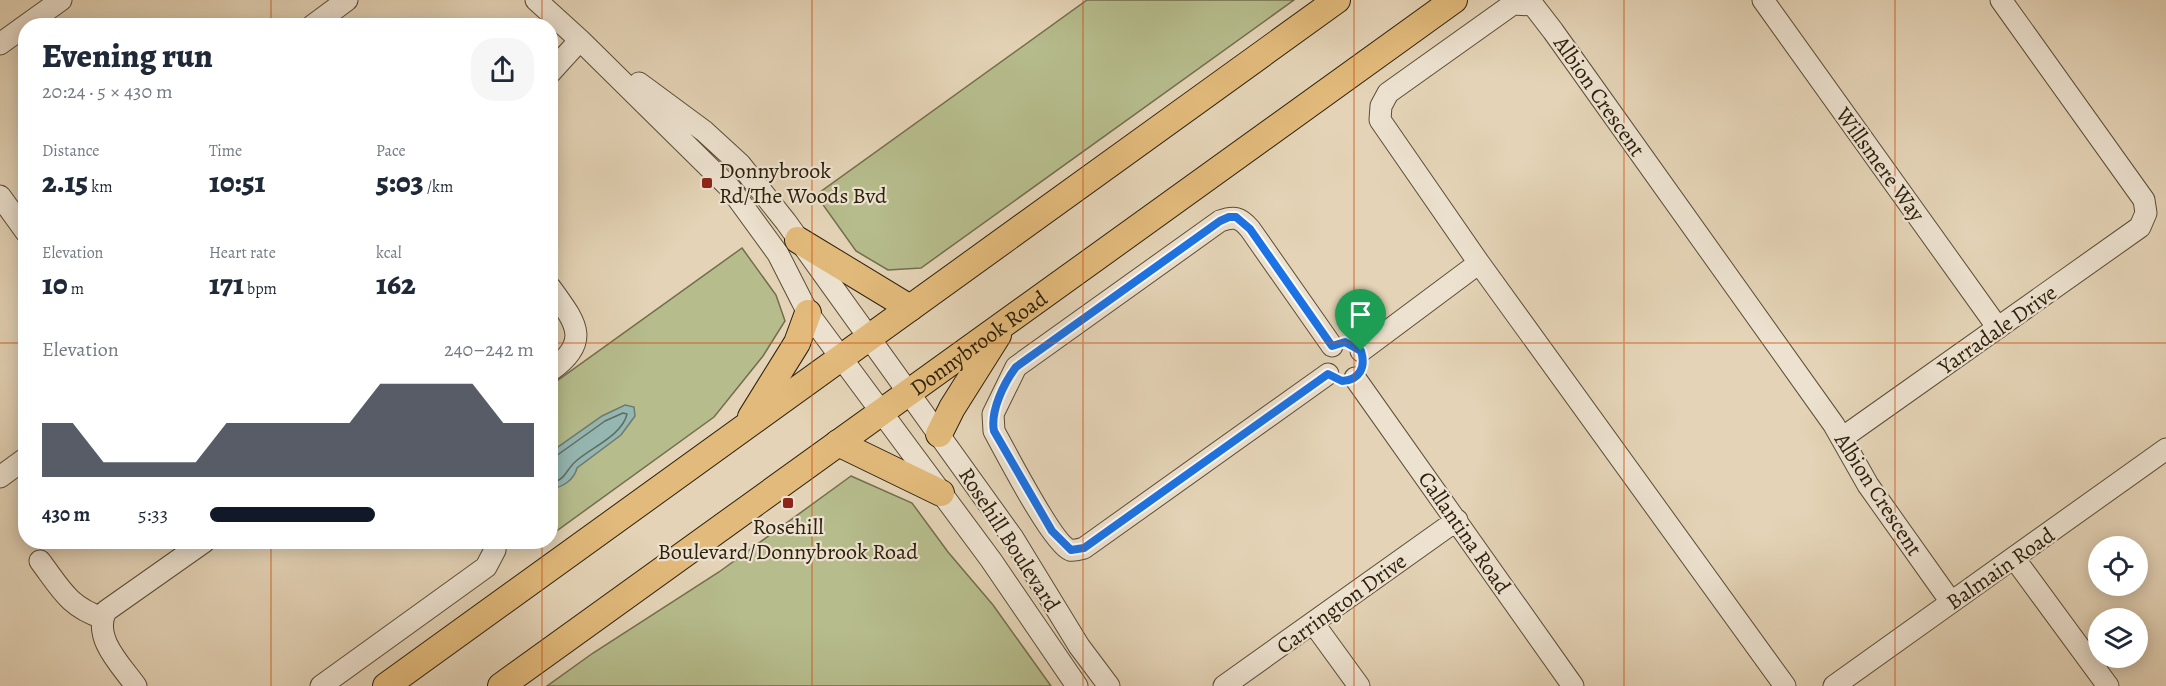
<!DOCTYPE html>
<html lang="en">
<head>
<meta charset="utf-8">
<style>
	body { margin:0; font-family:Alegreya,serif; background:#f6f6f7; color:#1f2937; height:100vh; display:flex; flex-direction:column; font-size:22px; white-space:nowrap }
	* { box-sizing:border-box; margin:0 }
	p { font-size:20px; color:#747a83 }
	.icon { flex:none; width:33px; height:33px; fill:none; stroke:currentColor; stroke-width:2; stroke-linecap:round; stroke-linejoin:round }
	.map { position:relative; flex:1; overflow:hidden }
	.details { position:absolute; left:18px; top:18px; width:540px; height:531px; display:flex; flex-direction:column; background:#fff; border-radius:24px; box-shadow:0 3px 15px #0003 }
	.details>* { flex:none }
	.controls { position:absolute; left:2088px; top:536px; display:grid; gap:12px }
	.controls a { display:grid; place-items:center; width:60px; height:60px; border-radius:50%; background:#fff; box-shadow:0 3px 15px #0003; font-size:30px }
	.pin { position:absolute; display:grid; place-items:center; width:51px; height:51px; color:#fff; margin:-62px -26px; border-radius:50% 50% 50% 0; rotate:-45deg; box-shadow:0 0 6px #0007 }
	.pin .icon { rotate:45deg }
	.round { display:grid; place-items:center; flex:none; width:63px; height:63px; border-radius:24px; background:#f6f6f7 }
	.headline { display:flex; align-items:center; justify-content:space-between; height:102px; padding:0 24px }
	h1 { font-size:33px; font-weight:800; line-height:45px }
	.figures { display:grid; grid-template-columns:repeat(3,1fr); gap:9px; height:102px; padding:6px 24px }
	.figures div { display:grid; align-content:center }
	.figures b { font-size:30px; font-weight:800 }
	.figures small { font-size:16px; font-weight:400 }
	.figures p { font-size:16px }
	.chart { height:168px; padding:12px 24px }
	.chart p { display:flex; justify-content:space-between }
	.chart svg { width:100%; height:108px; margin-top:6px; fill:#111827; opacity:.7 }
	ul { padding:0 24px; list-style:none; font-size:20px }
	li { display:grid; grid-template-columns:96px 72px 1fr; align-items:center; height:45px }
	li i { height:15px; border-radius:8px; background:#111827 }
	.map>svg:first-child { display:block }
</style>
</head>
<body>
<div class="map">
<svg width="2166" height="686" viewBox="0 0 2166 686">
	<rect width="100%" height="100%" fill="#e4d3b6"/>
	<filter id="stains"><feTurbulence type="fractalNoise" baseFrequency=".00333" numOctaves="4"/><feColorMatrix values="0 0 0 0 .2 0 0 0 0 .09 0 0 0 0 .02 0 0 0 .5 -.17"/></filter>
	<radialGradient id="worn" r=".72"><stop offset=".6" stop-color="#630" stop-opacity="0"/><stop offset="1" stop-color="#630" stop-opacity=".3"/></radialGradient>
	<path fill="#b6bc8c" stroke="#726e4c" stroke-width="1.5" d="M1087 0H1294L921 268 888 270 856 251 816 195Z
		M742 248 776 295 785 321 763 356 714 417 551 535 550 386Z
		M851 476 912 503 948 552 993 605 1051 686H547L593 653 719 572Z"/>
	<path fill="#95b7b2" stroke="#6b7b70" stroke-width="1.5" d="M625 405 634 407 635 416 621 435 577 468C574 480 563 487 551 489V452L602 416Z"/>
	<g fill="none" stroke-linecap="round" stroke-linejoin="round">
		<path stroke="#616c5f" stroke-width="1.5" d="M550 457 556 456 605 421 623 413 627 414C622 436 590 448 575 462 566 470 565 481 550 483"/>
		<g stroke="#5b4d36" stroke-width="23">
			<path id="minor" d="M536 0 580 40 730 188 778 254 808 313 991 560 1077 686
				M1763 0 1998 328
				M312 26 347 0
				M0 44 61 0
				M550 73 580 40
				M639 83 704 131 740 164 786 222 1013 538 1079 646 1109 686
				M0 196 26 232
				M550 287C575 322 593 341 550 371
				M1361 351 1479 263
				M1328 374 1084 548C1080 549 1074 551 1070 550 1053 544 1005 451 994 431L993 414 1016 367 1220 221C1234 216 1240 217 1250 229L1332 346
				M1355 378 1573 686
				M1842 438 2140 227 2146 213 2144 200 2001 0
				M0 477 26 458
				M2014 558 2108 686
				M40 561C61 589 69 607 103 618
				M1314 624 1359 686
				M136 686C122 666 92 638 106 611L204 542
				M321 686 486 567 495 550 496 542
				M1224 686 1457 520
				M1785 686 1479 263 1380 120 1381 106 1388 93 1513 4 1533 5 1553 31 1834 425 1868 485 1951 602
				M1834 686 2166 449"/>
		</g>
		<g stroke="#2d200c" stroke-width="28">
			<g id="major">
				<path d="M798 240 910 308"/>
				<path d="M751 417 797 343 808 313"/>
				<path d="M939 434 952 408 998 335"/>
				<path d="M838 443 941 493"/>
				<path d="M386 686 1337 0"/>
				<path id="s1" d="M501 686 1454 0"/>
			</g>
		</g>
		<use href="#minor" stroke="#ede2d0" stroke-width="21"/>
		<use href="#major" stroke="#e2ba7b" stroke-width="26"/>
	</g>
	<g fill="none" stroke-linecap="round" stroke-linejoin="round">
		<g stroke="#fff" stroke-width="12">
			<path id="route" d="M1229 217H1236L1250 229 1332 346 1345 342 1361 351C1366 367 1360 380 1342 381L1328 374 1084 548 1071 550 1052 531 994 431C990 411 1004 383 1016 367L1220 221Z"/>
		</g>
		<use href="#route" stroke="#1a73e8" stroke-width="8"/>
	</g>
	<path fill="none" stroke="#cc500c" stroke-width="1.5" stroke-opacity="0.55" d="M271 0V26M542 0V26M812 0V686M1083 0V686M1354 0V686M1624 0V686M1895 0V686M0 343H26M550 343H2166M271 542V686M542 542V686"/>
	<g fill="#8f2418" stroke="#ede2d0" stroke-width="2">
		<rect x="701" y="177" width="12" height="12" rx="3"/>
		<rect x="782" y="497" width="12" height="12" rx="3"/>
	</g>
	<g text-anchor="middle" stroke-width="4.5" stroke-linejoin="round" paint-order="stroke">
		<g font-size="22" fill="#2d200c" stroke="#ede2d0">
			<text transform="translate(1600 96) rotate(55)" y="8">Albion Crescent</text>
			<text transform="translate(1881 164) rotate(54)" y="8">Willsmere Way</text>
			<text transform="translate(1997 329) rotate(-35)" y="8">Yarradale Drive</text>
			<text dy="8" stroke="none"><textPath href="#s1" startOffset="588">Donnybrook Road</textPath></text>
			<text transform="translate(1879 494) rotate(57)" y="8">Albion Crescent</text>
			<text transform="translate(1465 532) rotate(55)" y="8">Callantina Road</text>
			<text transform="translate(1010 539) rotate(57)" y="8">Rosehill Boulevard</text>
			<text transform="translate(2000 568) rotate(-35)" y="8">Balmain Road</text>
			<text transform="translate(1341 603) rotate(-36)" y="8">Carrington Drive</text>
		</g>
		<g font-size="22" fill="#2d200c" stroke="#ede2d0" text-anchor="start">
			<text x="719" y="178">Donnybrook<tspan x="719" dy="25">Rd/The Woods Bvd</tspan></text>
			<text x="788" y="534" text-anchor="middle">Rosehill<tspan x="788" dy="25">Boulevard/Donnybrook Road</tspan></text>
		</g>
	</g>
	<rect width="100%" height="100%" filter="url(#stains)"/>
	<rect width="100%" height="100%" fill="url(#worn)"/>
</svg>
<div class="controls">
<a><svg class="icon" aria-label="locate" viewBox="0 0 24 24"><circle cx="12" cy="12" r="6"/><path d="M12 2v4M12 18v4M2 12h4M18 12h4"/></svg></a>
<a><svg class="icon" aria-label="layers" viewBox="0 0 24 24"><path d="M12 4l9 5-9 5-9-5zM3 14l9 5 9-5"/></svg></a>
</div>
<div class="pin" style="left:1361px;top:351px;background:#1e9e55"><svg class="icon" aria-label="arrive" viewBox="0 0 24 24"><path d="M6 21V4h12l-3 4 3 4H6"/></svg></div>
<section class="details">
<div class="headline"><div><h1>Evening run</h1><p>20:24 · 5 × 430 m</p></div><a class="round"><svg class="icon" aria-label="share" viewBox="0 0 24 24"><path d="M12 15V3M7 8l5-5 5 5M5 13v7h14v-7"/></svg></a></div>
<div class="figures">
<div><p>Distance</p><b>2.15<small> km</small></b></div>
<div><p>Time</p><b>10:51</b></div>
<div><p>Pace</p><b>5:03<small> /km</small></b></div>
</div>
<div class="figures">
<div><p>Elevation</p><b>10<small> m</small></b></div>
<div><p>Heart rate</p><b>171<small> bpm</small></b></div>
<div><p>kcal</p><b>162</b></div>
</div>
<div class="chart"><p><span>Elevation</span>240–242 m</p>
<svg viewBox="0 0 160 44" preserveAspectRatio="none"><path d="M0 44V22L10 22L20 38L30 38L40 38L50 38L60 22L70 22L80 22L90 22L100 22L110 6L120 6L130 6L140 6L150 22L160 22V44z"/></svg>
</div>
<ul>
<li><b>430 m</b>5:33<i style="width:51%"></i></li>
</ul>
</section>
</div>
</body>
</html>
